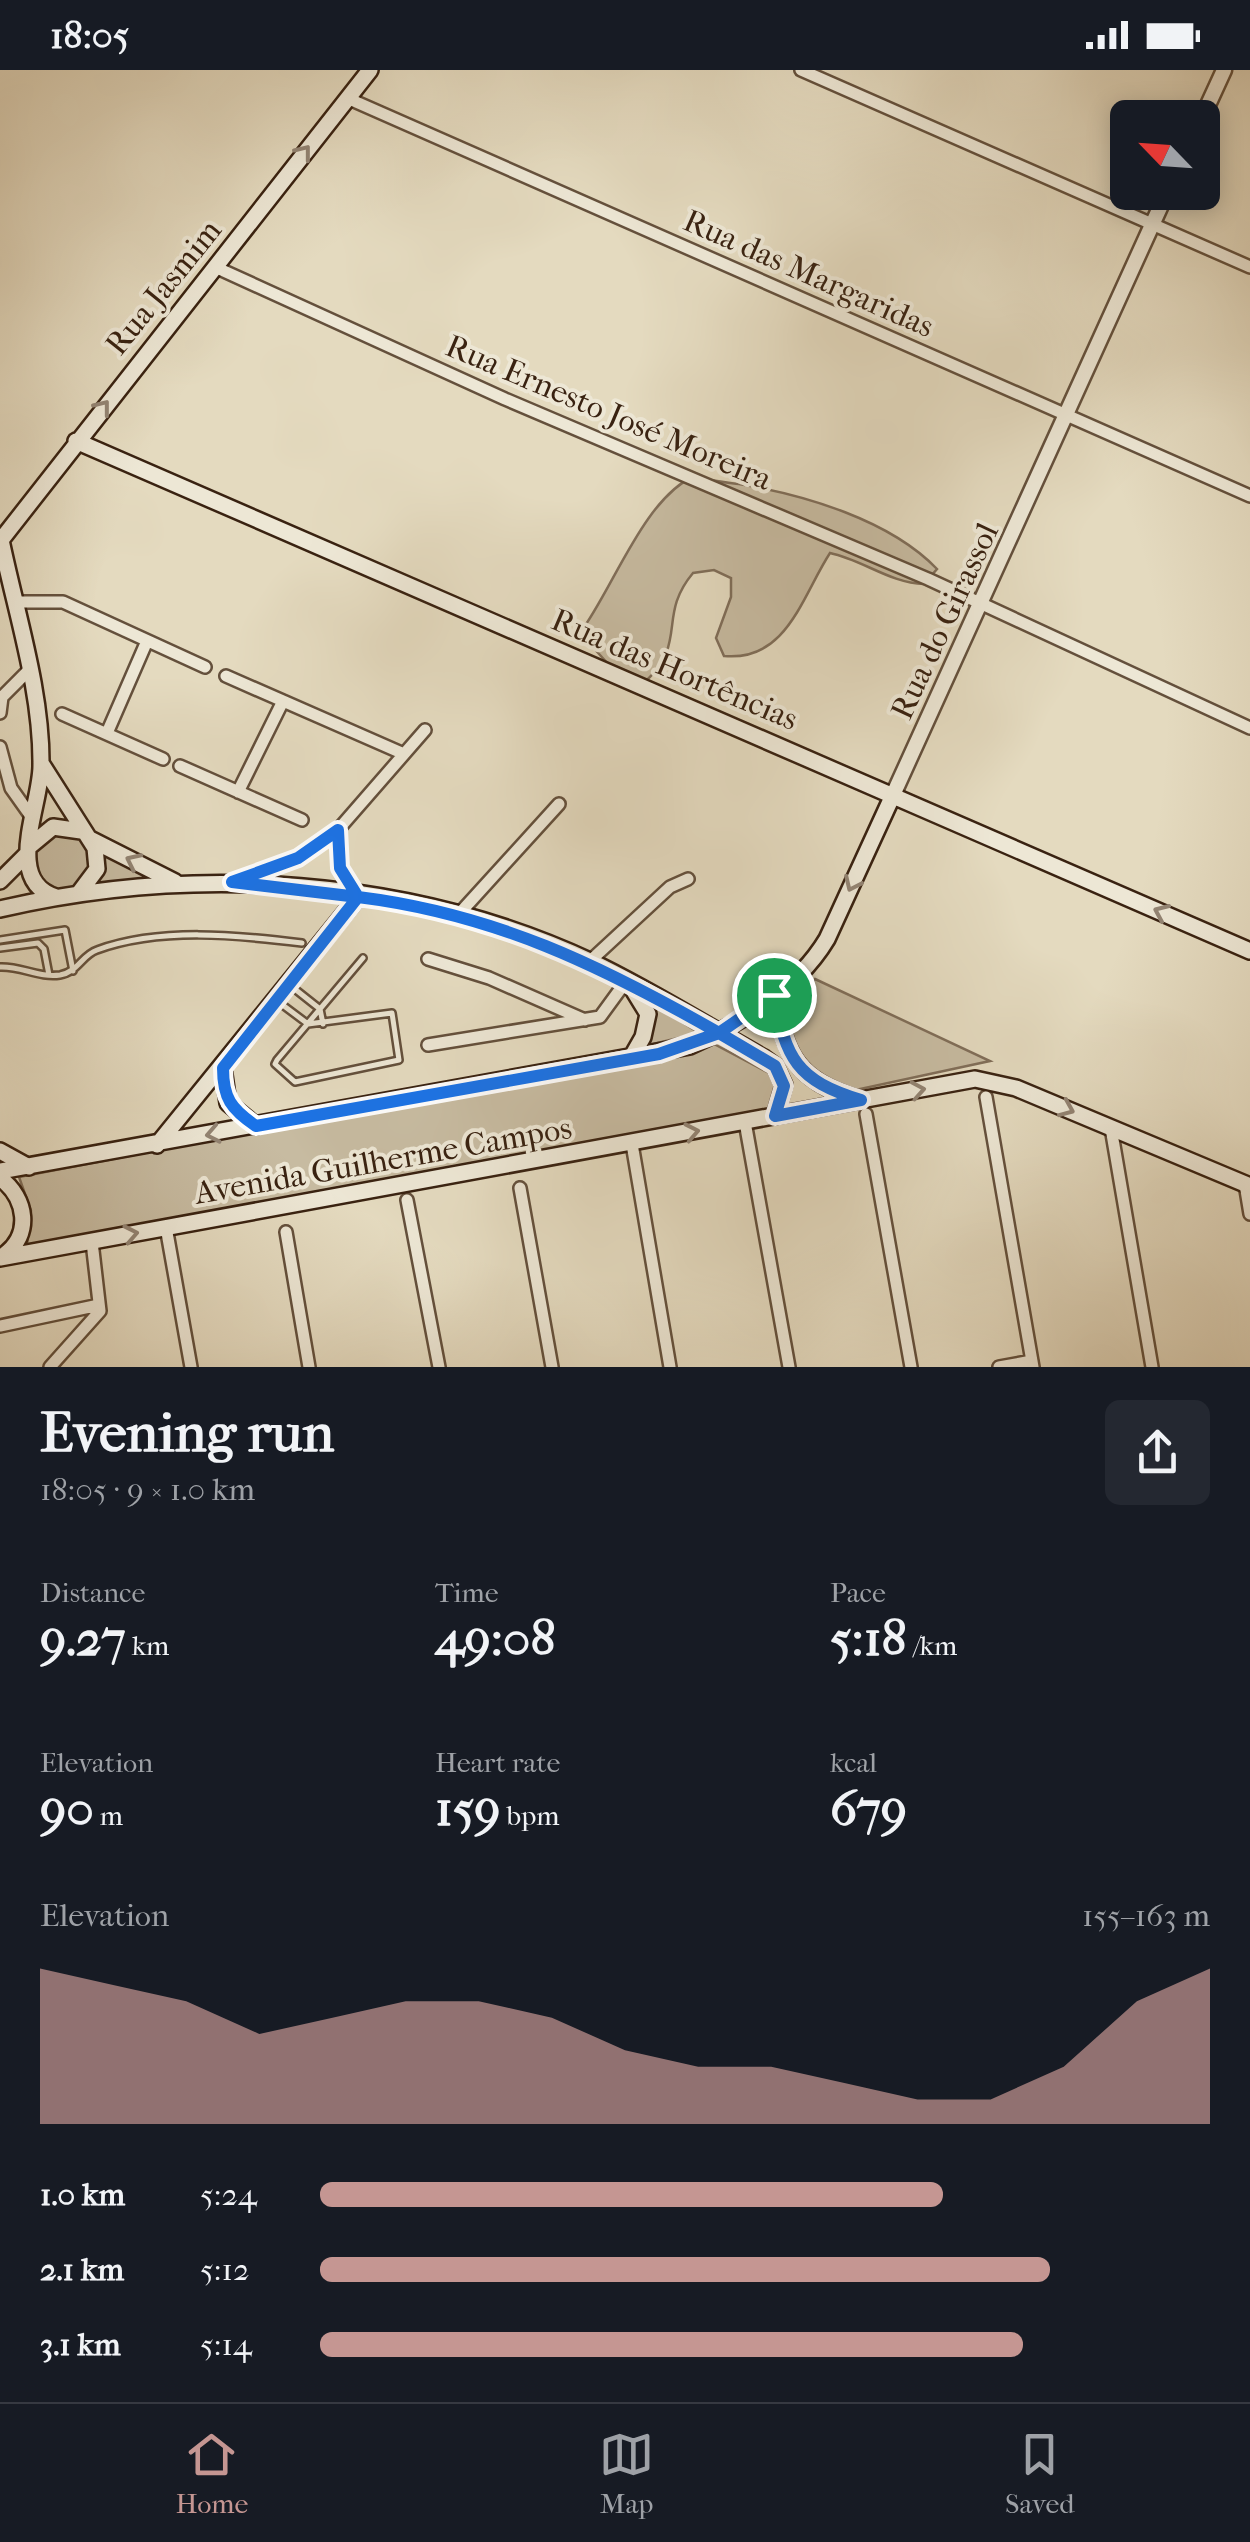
<!DOCTYPE html>
<html lang="en">
<head>
<meta charset="utf-8">
<style>
	body { margin:0; font-family:"IM FELL French Canon",serif; background:#242831; color:#f1f3f6; height:100vh; display:flex; flex-direction:column; font-size:38px; white-space:nowrap }
	* { box-sizing:border-box; margin:0 }
	p { font-size:32px; color:#9ea1a6 }
	.icon { flex:none; width:55px; height:55px; fill:none; stroke:currentColor; stroke-width:2; stroke-linecap:round; stroke-linejoin:round }
	.map { position:relative; height:1297px; overflow:hidden }
	.drawer { display:flex; flex-direction:column; background:#171b24; flex:1 }
	.drawer>* { flex:none }
	.needle { width:65px; rotate:295deg }
	.controls { position:absolute; left:1110px; top:30px; display:grid; gap:20px }
	.controls a { display:grid; place-items:center; width:110px; height:110px; border-radius:15px; background:#171b24; box-shadow:0 5px 25px #0003; font-size:50px }
	.pin { position:absolute; display:grid; place-items:center; width:85px; height:85px; color:#fff; margin:-42px; border:5px solid #fff; border-radius:50%; box-shadow:0 2px 10px #0007 }
	.round { display:grid; place-items:center; flex:none; width:105px; height:105px; border-radius:15px; background:#242831 }
	.head { display:flex; align-items:center; justify-content:space-between; height:170px; padding:0 40px }
	h1 { font-size:55px; font-weight:700; line-height:75px }
	.stats { display:grid; grid-template-columns:repeat(3,1fr); gap:15px; height:170px; padding:10px 40px }
	.stats div { display:grid; align-content:center }
	.stats b { font-size:50px; font-weight:700 }
	.stats small { font-size:28px; font-weight:400 }
	.stats p { font-size:28px }
	.chart { height:280px; padding:20px 40px }
	.chart p { display:flex; justify-content:space-between }
	.chart svg { width:100%; height:180px; margin-top:10px; fill:#c59692; opacity:.7 }
	ul { padding:0 40px; list-style:none; font-size:32px }
	li { display:grid; grid-template-columns:160px 120px 1fr; align-items:center; height:75px }
	li i { height:25px; border-radius:12px; background:#c59692 }
	.status { display:flex; justify-content:space-between; align-items:center; height:70px; padding:0 50px; background:#171b24; direction:ltr }
	.status svg { height:28px; fill:currentColor }
	.dock { display:flex; justify-content:space-around; align-items:center; height:140px; border-top:2px solid #363941; background:#171b24; font-size:28px; color:#9ea1a6 }
	.dock a { display:grid; justify-items:center; gap:5px }
	.dock .active { color:#c59692 }
	.map>svg:first-child { display:block }
</style>
</head>
<body>
<div class="status"><b>18:05</b><svg viewBox="0 0 49 12"><path d="M0 12V9h3v3zM5 12V6h3v6zM10 12V3h3v9zM15 12V0h3v12zM26 1h20v11H26zM47 4h2v5h-2z"/></svg></div>
<div class="map">
<svg width="1250" height="1297" viewBox="0 0 1250 1297">
	<rect width="100%" height="100%" fill="#e4dabf"/>
	<filter id="stains"><feTurbulence type="fractalNoise" baseFrequency=".002" numOctaves="4"/><feColorMatrix values="0 0 0 0 .2 0 0 0 0 .09 0 0 0 0 .02 0 0 0 .5 -.17"/></filter>
	<radialGradient id="worn" r=".72"><stop offset=".6" stop-color="#630" stop-opacity="0"/><stop offset="1" stop-color="#630" stop-opacity=".3"/></radialGradient>
	<path fill="#c7bba1" stroke="#806e59" stroke-width="2.5" d="M694 406C710 411 723 412 739 414 805 425 890 450 937 499L924 514C890 513 863 490 830 483 802 526 787 592 724 586L716 568 731 527V508L714 500 693 503C657 546 688 571 646 611L610 596 580 563C614 517 643 430 694 406Z
		M56 761 85 769 94 788 83 815 64 822 38 811 33 781Z
		M97 776 162 810 91 817Z
		M815 909 990 991 851 1021C797 1002 766 954 815 909Z
		M654 934 699 963 649 975Z
		M714 974 773 1005 781 1021 777 1033 767 1039 27 1175 31 1141 19 1107Z"/>
	<g fill="none" stroke-linecap="round" stroke-linejoin="round">
		<g stroke="#64503c" stroke-width="10">
			<path id="service" d="M0 870 65 860 73 901
				M0 878 38 873 44 879 49 905
				M0 897C21 896 39 908 60 905 78 902 82 885 97 880 161 857 236 865 302 873
				M291 916 320 939 323 954
				M276 930 308 954 392 943 399 990 295 1012 275 994 277 990 363 888"/>
		</g>
		<g stroke="#64503c" stroke-width="16">
			<path id="minor" d="M801 0 1250 197
				M347 28 1250 426
				M215 197 505 329 928 509 1250 658
				M14 532H63L205 597
				M226 606 404 684
				M0 643 2 627 29 600
				M62 644 163 689
				M107 663 147 571
				M0 677 11 718 33 749
				M180 696 302 750
				M238 722 283 631
				M337 761 340 798 358 827
				M232 812 297 789 337 761 425 660
				M459 844 559 734
				M428 889 489 908 585 950
				M590 891 670 817 688 809
				M428 975 600 947 627 910
				M986 1027 1033 1297
				M866 1044 911 1297
				M745 1052 789 1297
				M1111 1058 1152 1297
				M632 1074 670 1297
				M1245 1114 1250 1144
				M520 1118 552 1297
				M407 1130 439 1297
				M166 1157 191 1297
				M286 1162 309 1297
				M0 1256 99 1235
				M50 1297 100 1241 92 1172
				M999 1297 1032 1291"/>
		</g>
		<g stroke="#64503c" stroke-width="19">
			<path id="tertiary" d="M1202 48 1224 0
				M893 725 1167 122"/>
		</g>
		<g stroke="#392211" stroke-width="20">
			<path id="secondary" d="M76 371 1250 881
				M1 470 370 0
				M1 470C16 543 42 621 41 696 41 735 3 811 56 827
				M41 693 95 778 97 799 79 823
				M90 769 175 812
				M30 776 53 757 81 761
				M0 811 27 784
				M0 839C194 794 410 807 592 892 651 920 707 956 764 988L775 996 784 1015 775 1046
				M774 925C786 986 795 1009 857 1029
				M631 988 643 967 648 944 632 918
				M223 998 228 1033 256 1056
				M157 1075 358 827
				M0 1081 29 1097
				M0 1101 690 976C741 953 797 919 827 869L893 725
				M0 1108C27 1128 32 1165 4 1185
				M0 1188 975 1009 1016 1018 1250 1116"/>
		</g>
		<use href="#service" stroke="#ede7d5" stroke-width="5"/>
		<use href="#minor" stroke="#ede7d5" stroke-width="11"/>
		<use href="#tertiary" stroke="#ede7d5" stroke-width="14"/>
		<use href="#secondary" stroke="#ede7d5" stroke-width="15"/>
	</g>
	<defs><path id="oneway-chevron" d="M-2-3.5L2.5 0L-2 3.5" fill="none" stroke-width="1.6" stroke-linecap="round" stroke-linejoin="round" transform="scale(2.5)"/></defs>
	<g stroke="#938473">
		<use href="#oneway-chevron" transform="translate(304 82) rotate(-52)"/>
		<use href="#oneway-chevron" transform="translate(103 337) rotate(-52)"/>
		<use href="#oneway-chevron" transform="translate(133 791) rotate(-154)"/>
		<use href="#oneway-chevron" transform="translate(852 814) rotate(115)"/>
		<use href="#oneway-chevron" transform="translate(1161 842) rotate(-156)"/>
		<use href="#oneway-chevron" transform="translate(918 1020) rotate(-10)"/>
		<use href="#oneway-chevron" transform="translate(1067 1039) rotate(23)"/>
		<use href="#oneway-chevron" transform="translate(692 1062) rotate(-11)"/>
		<use href="#oneway-chevron" transform="translate(213 1064) rotate(169)"/>
		<use href="#oneway-chevron" transform="translate(131 1164) rotate(-11)"/>
	</g>
	<g fill="none" stroke-linecap="round" stroke-linejoin="round">
		<g stroke="#fff" stroke-width="20">
			<path id="route" d="M774 925 719 963C600 895 495 844 358 827L340 798 338 760 298 788 232 812 358 827 223 998C223 1028 231 1039 256 1056L659 984 719 963 775 996 784 1016 775 1046 861 1030C796 1010 786 989 774 925"/>
		</g>
		<use href="#route" stroke="#1a73e8" stroke-width="12"/>
	</g>
	<g text-anchor="middle" stroke-width="8" stroke-linejoin="round" paint-order="stroke">
		<g font-size="32" fill="#392211" stroke="#ede7d5">
			<text transform="translate(809 203) rotate(24)" y="11">Rua das Margaridas</text>
			<text transform="translate(163 217) rotate(-51)" y="11">Rua Jasmim</text>
			<text transform="translate(609 342) rotate(23)" y="11">Rua Ernesto José Moreira</text>
			<text transform="translate(944 551) rotate(-65)" y="11">Rua do Girassol</text>
			<text transform="translate(675 599) rotate(23)" y="11">Rua das Hortências</text>
			<text transform="translate(383 1090) rotate(-10)" y="11">Avenida Guilherme Campos</text>
		</g>
	</g>
	<rect width="100%" height="100%" filter="url(#stains)"/>
	<rect width="100%" height="100%" fill="url(#worn)"/>
</svg>
<div class="controls">
<a><svg class="needle" viewBox="-14 -14 28 28"><path d="M0-13l5 13h-10z" fill="#e53935"/><path d="M0 13l5-13h-10z" fill="#9ea1a6"/></svg></a>
</div>
<div class="pin" style="left:774px;top:925px;background:#1e9e55"><svg class="icon" aria-label="arrive" viewBox="0 0 24 24"><path d="M6 21V4h12l-3 4 3 4H6"/></svg></div>
</div>
<section class="drawer">
<div class="head"><div><h1>Evening run</h1><p>18:05 · 9 × 1.0 km</p></div><a class="round"><svg class="icon" aria-label="share" viewBox="0 0 24 24"><path d="M12 15V3M7 8l5-5 5 5M5 13v7h14v-7"/></svg></a></div>
<div class="stats">
<div><p>Distance</p><b>9.27<small> km</small></b></div>
<div><p>Time</p><b>49:08</b></div>
<div><p>Pace</p><b>5:18<small> /km</small></b></div>
</div>
<div class="stats">
<div><p>Elevation</p><b>90<small> m</small></b></div>
<div><p>Heart rate</p><b>159<small> bpm</small></b></div>
<div><p>kcal</p><b>679</b></div>
</div>
<div class="chart"><p><span>Elevation</span>155–163 m</p>
<svg viewBox="0 0 160 44" preserveAspectRatio="none"><path d="M0 44V6L10 10L20 14L30 22L40 18L50 14L60 14L70 18L80 26L90 30L100 30L110 34L120 38L130 38L140 30L150 14L160 6V44z"/></svg>
</div>
<ul>
<li><b>1.0 km</b>5:24<i style="width:70%"></i></li>
<li><b>2.1 km</b>5:12<i style="width:82%"></i></li>
<li><b>3.1 km</b>5:14<i style="width:79%"></i></li>
</ul>
</section>
<nav class="dock">
<a class="active"><svg class="icon" aria-label="home" viewBox="0 0 24 24"><path d="M3 11l9-7 9 7M6 9v11h12V9"/></svg>Home</a>
<a><svg class="icon" aria-label="map" viewBox="0 0 24 24"><path d="M3 6l6-2 6 2 6-2v14l-6 2-6-2-6 2zM9 4v14M15 6v14"/></svg>Map</a>
<a><svg class="icon" aria-label="saved" viewBox="0 0 24 24"><path d="M7 4h10v16l-5-4-5 4z"/></svg>Saved</a>
</nav>
</body>
</html>
